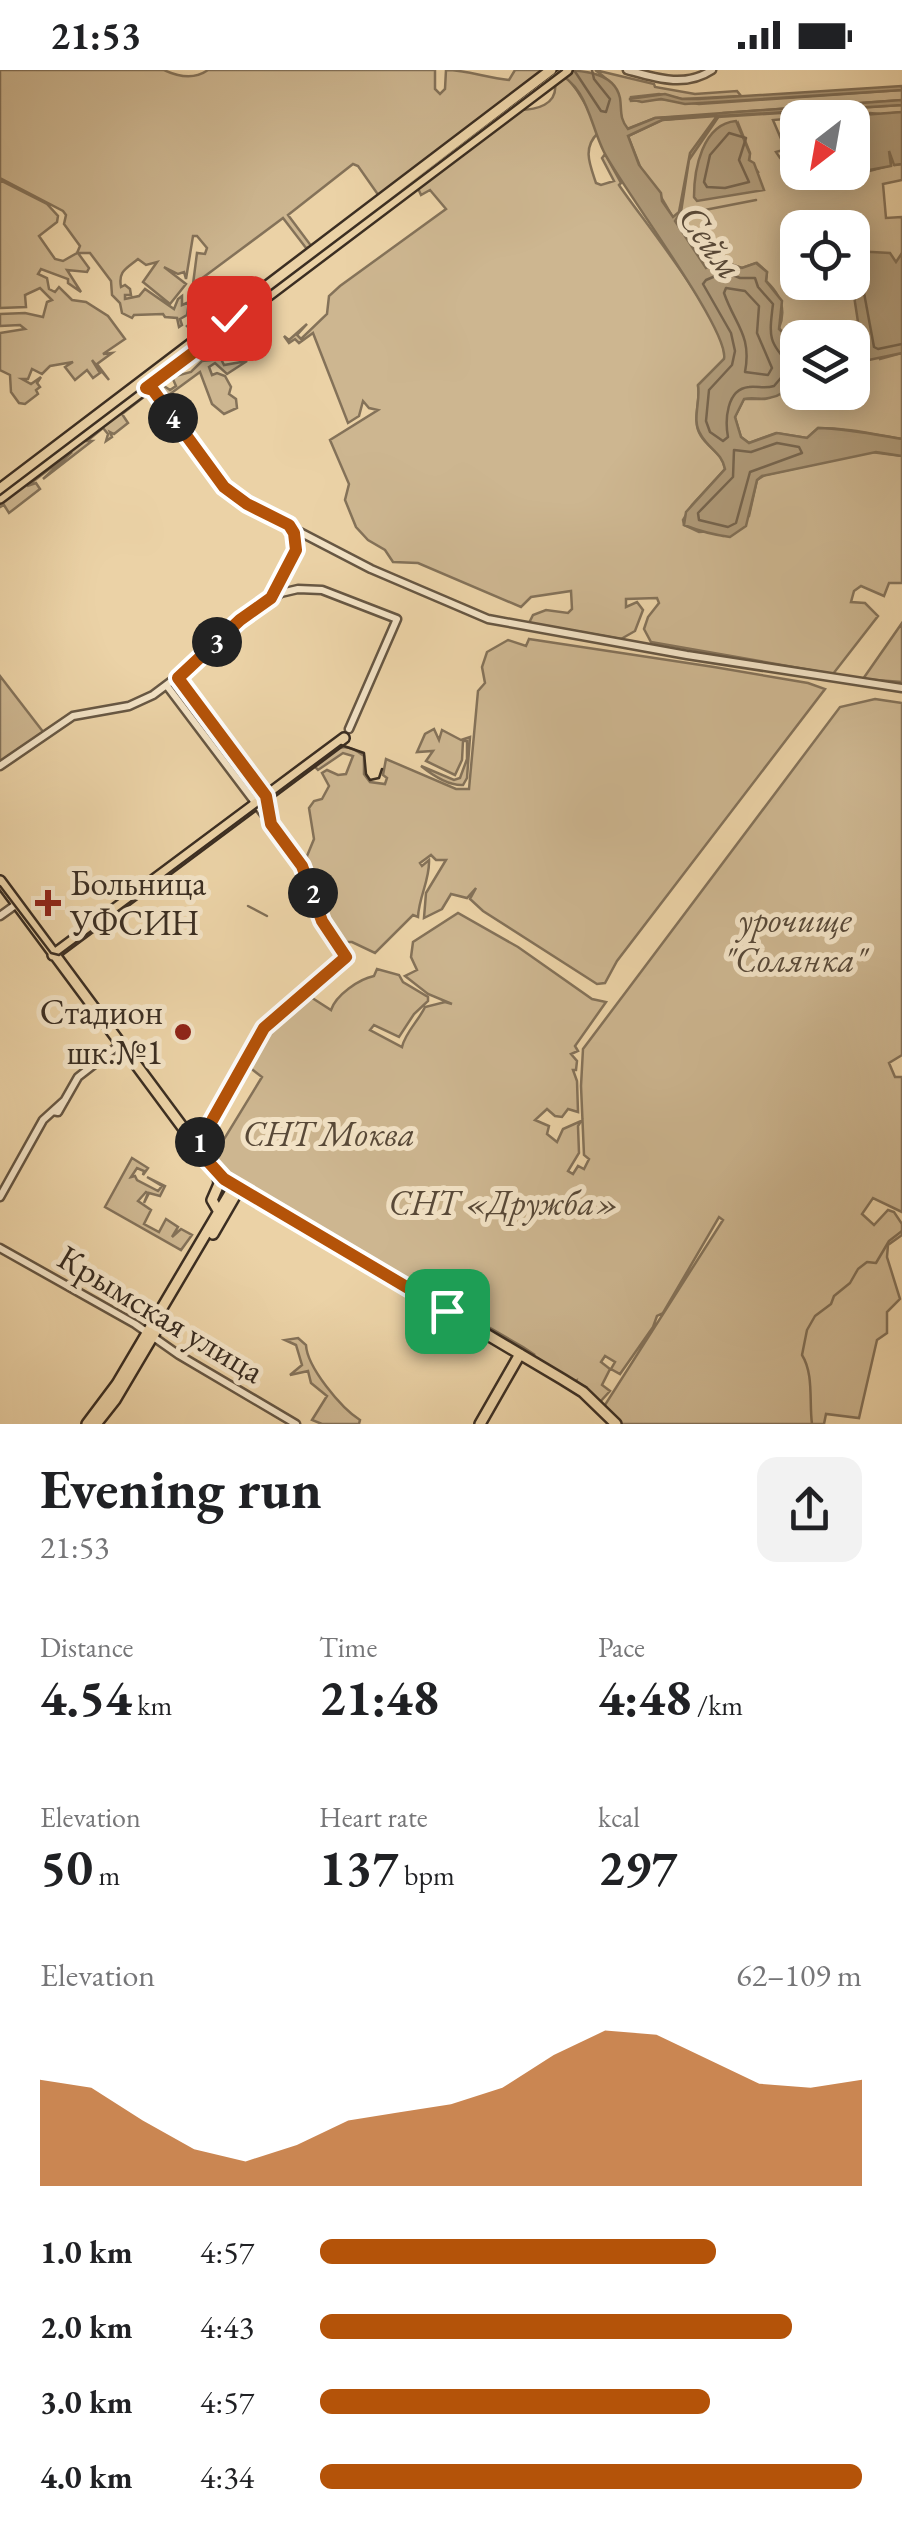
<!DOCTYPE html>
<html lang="en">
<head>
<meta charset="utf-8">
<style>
	body { margin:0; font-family:"EB Garamond",serif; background:#f2f2f2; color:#202124; height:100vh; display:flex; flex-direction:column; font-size:38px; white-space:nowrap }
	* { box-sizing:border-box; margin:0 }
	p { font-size:32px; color:#757577 }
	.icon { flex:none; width:55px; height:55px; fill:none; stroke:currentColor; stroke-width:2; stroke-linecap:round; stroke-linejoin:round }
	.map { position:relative; height:1354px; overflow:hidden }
	.drawer { display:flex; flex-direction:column; background:#fff; flex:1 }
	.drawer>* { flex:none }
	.needle { width:65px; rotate:211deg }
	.tools { position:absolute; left:780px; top:30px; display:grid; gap:20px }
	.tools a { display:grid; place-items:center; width:90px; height:90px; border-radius:20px; background:#fff; box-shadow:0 5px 25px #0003; font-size:50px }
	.pin { position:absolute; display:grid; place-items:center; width:85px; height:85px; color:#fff; margin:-42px; border-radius:20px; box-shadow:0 5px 15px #0006 }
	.km { position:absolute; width:50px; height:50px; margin:-25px; border-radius:50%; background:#222; color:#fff; font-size:28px; line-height:50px; text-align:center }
	.round { display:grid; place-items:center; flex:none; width:105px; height:105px; border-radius:20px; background:#f2f2f2 }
	.summary { display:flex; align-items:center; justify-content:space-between; height:170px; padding:0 40px }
	h1 { font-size:55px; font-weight:700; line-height:75px }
	.figures { display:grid; grid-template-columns:repeat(3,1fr); gap:15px; height:170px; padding:10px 40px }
	.figures div { display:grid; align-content:center }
	.figures b { font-size:50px; font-weight:700 }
	.figures small { font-size:28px; font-weight:400 }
	.figures p { font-size:28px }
	.chart { height:280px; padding:20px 40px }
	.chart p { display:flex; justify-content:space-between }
	.chart svg { width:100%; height:180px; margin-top:10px; fill:#b45309; opacity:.7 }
	ul { padding:0 40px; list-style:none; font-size:32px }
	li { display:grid; grid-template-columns:160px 120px 1fr; align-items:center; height:75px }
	li i { height:25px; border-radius:12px; background:#b45309 }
	.status { display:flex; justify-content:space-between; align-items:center; height:70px; padding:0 50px; background:#fff; direction:ltr }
	.status svg { height:28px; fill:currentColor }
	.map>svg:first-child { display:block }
</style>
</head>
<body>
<div class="status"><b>21:53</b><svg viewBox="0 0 49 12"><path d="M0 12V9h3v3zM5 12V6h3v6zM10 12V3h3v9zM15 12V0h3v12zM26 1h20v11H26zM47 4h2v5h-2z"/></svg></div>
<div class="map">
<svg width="902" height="1354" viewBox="0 0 902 1354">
	<rect width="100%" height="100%" fill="#ebd2a6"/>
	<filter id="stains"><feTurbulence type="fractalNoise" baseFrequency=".002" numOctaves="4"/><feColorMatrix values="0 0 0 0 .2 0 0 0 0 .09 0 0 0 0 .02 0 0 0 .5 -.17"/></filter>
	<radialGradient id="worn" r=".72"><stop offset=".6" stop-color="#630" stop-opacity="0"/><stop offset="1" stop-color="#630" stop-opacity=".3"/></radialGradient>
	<path fill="#cdb690" stroke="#847259" stroke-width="2.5" fill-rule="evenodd" d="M0 0H164C179 7 194 10 208 0H435V19L440 24 445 19 446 0C468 0 486 8 509 10L515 0H545L379 126 358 96 353 94 288 145 312 177 306 178 283 148 197 212 218 238 190 259 187 256 192 252 189 245 197 183 205 184 207 178 197 166H193L186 209 184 202 178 204 164 197 186 214 170 234 143 212 157 192 146 195 138 189C126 199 118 201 121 217L125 215 130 219 131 225H125V229L139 226 145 219 174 239 178 229 182 226V235L189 232 187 245 180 249 182 255 179 257 177 248 165 247 163 244 134 245 132 248 122 243 120 233 112 225 111 211 90 183H78L89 198 87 202 67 200 81 222 68 213V209L41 199 38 204 47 208 49 219 55 222 59 217 72 230 86 232 108 246 125 269 103 284 112 283 97 294 109 310 92 290 100 303 93 308 87 300 75 310 65 297 73 292 50 296 42 304 32 299 28 309H22L31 314 41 307 37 313 40 317 36 320 38 324 25 334 19 333 11 322 10 305 0 300V263L25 259 20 255 0 256V244L25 243 43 247 47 232 52 230 40 218 25 225 26 237 0 238V110L47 134 58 146 57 152 39 166 55 189 63 191 77 183 80 176 64 154 66 145 63 141 0 108Z
		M595 0 654 14 655 17 695 24 737 21 741 26 682 29 659 24 631 27V31L661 29 699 34 902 20V30L723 43 718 47 902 35V42L882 44 895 95 902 94V110L883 114 886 148 902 147V188L898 193 853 185 852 158 842 157 846 156 819 149 820 157 798 158V212H852L880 289 902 283V369C872 364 848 358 818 358L807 368 776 363 749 373 741 367 735 347 744 329H765L786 321 797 293 798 322H852V268H798L797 286 784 274 785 265 779 258C787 239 780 224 766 211L767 202 757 193 742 198 725 192 707 199 703 196C680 168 669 133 647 107L645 109 628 66 662 50 716 45 655 48 627 59 624 57C615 27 623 19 595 0ZM870 43 879 44 891 95 866 102 855 62 861 59 862 45ZM842 45 852 48V102L801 103 804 108 785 99 797 98V85L780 88 776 82 797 76V64L782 71 773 50 796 48 797 54 798 48ZM738 53 750 83 749 90 758 102 696 126Z
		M566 6C580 23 591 41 598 63 582 78 590 95 596 113L601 115 614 111 602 88 605 84 621 113 619 115C637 143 730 256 724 289L698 316C701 331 691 351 701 366 709 379 723 383 725 399L692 435 683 450 684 455 699 462 715 461 723 466 749 446 757 410 765 405 871 382 902 386V513H889L884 526 861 516 854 521 851 532 865 533 878 546 833 604 651 572 644 559 648 547 659 533 657 528 626 529V537L637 532 643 540 635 561 621 569 529 553 533 545 546 540 568 543 572 539 571 521 531 527 521 537 418 493 393 492 385 480 368 470 356 457 345 430 349 414 330 370 378 340 369 338 363 331 359 346 348 353 313 263 299 273 295 269 289 273 284 266 289 270 307 254 297 265 301 269 327 244 329 226 340 216 446 139 430 120 421 125 417 116 519 40C536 40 558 35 555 13Z
		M221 289 224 295 247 291 227 304 215 293 209 297 212 305 217 303 225 306 231 317 229 324 236 329 237 338 224 344 212 334 200 302 162 330 154 316 158 312 170 320 176 316 172 307 191 302 202 291Z
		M147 320 149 323 122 344 128 353 114 364 110 362 112 367 106 371 108 364 103 358 87 371H92L43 409 72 382 27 416 36 413 40 419 9 443 4 435 0 437V432Z
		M902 553V612L863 609Z
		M529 569 714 597 808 613 825 619 617 891 605 913 597 914 483 841 470 829 476 818 467 828 451 824 442 839 424 848 426 823 446 790H436L431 785 420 793 422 796 429 790C430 810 419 826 418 847L413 845 375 883 352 872H341L329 860 307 797V786L314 769 309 738 314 731 322 729 329 716 322 703 327 700 338 705 346 704 353 686 343 683 318 700 314 696C334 681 341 668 364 686V704L370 712 385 714 387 708 383 705 386 689 456 719H469L478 621 485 613 482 597 487 582 508 570 526 576Z
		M0 606 44 663 0 696Z
		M875 629 902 633V985L889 993 895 1007H902V1142L873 1128 862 1144 874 1155 888 1140 894 1142 902 1154V1165L888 1175 887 1187 900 1229 887 1242V1263L877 1270 859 1348 826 1344 824 1354H619L603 1338 723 1150 719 1147 663 1243 657 1246 653 1257 620 1304 611 1299 615 1292 605 1286 601 1292 610 1299 602 1315 610 1321 599 1333 585 1320 586 1317 575 1314 576 1311 573 1313 521 1282 535 1285 523 1277 359 1183 340 1175 341 1172 338 1175 323 1166 325 1162 322 1160 319 1164 303 1149 301 1152 288 1141 295 1144 210 1092 262 1007 245 994 264 960 306 924 331 940C336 925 359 909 374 906L377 899 399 905 403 912 428 927V931L414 944 399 967 374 955 370 960 402 977C405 963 419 950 425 937L445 932 452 934 428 924 405 906 417 900 411 887 413 872 458 843 518 877 592 929 606 932 575 976 578 981 571 984 577 991 576 1000H573L577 1011 578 1042 568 1039 562 1047 555 1046 547 1039 535 1050 549 1056 547 1064 557 1072 563 1059 581 1051 578 1056 579 1083 568 1101 573 1104 578 1096 584 1099 589 1089 584 1085 581 1016 583 979 840 637Z
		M434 659 439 670 442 660 461 670 470 667 467 708 463 715C447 716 431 704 421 696L454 710 460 708 467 689V671H463L462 690 455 705 426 691 433 681 417 682 425 664Z
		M132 1088 148 1098 143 1105 144 1101 137 1098 131 1107 135 1106 137 1110 158 1121 162 1116 147 1107 165 1116 160 1126 149 1123 144 1133 148 1123 146 1122 138 1131 151 1140 144 1154 159 1162 166 1149 178 1157 172 1167 181 1159 192 1165 181 1180 105 1137Z
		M298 1268 306 1275C307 1297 341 1338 360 1350L359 1354H322L312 1350 327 1326 311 1313 308 1301 290 1305 302 1295 296 1275 285 1270Z"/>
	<path fill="#af9a79" stroke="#816f56" stroke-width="2.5" fill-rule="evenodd" d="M552 0C578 0 614 0 620 28 622 41 619 48 628 59L655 48 902 30V35L719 46 689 90 681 142 675 151 706 198 720 192 742 198 756 193 767 202 766 211 782 231 779 259 785 265 786 278 797 286C797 306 790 325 769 328 761 330 753 327 744 329L735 347 741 367 749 373 777 363 807 368 818 358C848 359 872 364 902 369V386L876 382 762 406 757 410 746 456 730 467C715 465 699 461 684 455L686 442 725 399C722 383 709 379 701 365 691 350 701 332 698 315L724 289C730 260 624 121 604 82 589 52 588 15 552 0ZM717 46 690 83 679 142 673 147 662 131 661 123 639 95 628 66 662 50Z
		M902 16V20L685 34 661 29 642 32 629 29 665 24 682 29H698Z
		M902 42V94L894 95 889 81 891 96 864 101 854 64 861 59 862 45Z
		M736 51 750 84 749 90 754 93 764 120 697 131 694 127C694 100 702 54 736 51Z
		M853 181 890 183 896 192 902 183V283L864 291 852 213Z"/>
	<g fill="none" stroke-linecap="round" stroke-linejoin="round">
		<path stroke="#75644e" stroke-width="2.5" d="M574 0 601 41 606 42 610 29 594 9 592 0
			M729 63 746 68 739 90 749 112 725 118 707 117 704 112 710 85Z
			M725 202 740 208H755L758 217 773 234C769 267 768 272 791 296L774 316C765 319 758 316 749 317 726 319 725 351 728 367L723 371 710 362 706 351 709 320 732 295 735 281 731 263 703 214 706 210Z
			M852 203 862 212 874 277 878 279 902 274
			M726 218 745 221 759 236 757 263 772 298 768 305 745 302C752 265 735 255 724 223Z
			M777 373 799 377 802 383 750 402 736 453 728 457 699 450 698 443 733 407 734 380 751 382Z"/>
		<path stroke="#816f56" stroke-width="2.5" d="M679 145 756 130
			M783 322H799
			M248 836 267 846
			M812 1354C809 1332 814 1304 802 1285L807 1260 815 1246 831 1234 834 1226 850 1213 858 1199 867 1192 876 1193 889 1171 902 1161"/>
		<g stroke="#675743" stroke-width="11">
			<path id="minor" d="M627 0C656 8 685 18 712 0
				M147 318 153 320 225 417 293 460 295 480 271 528
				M292 458 371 499 488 549 687 585 902 618
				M178 607 266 726 270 751
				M167 616 297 788 310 811 323 851 346 886 343 893 264 958 200 1072 194 1076
				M0 696 73 646 129 636 153 625 193 595 241 550 281 523 298 519 322 520 397 549 349 659
				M0 846 14 836
				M53 1041 58 1042 78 1007 119 975
				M0 1127 43 1050 65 1030
				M0 1178 135 1254 179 1285 296 1354"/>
		</g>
		<g stroke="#3b2e22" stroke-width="14">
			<path id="major" d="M0 419 551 0
				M0 428 567 0
				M0 811 218 1105 562 1309 583 1322 616 1354
				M53 885 344 668
				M218 1105 219 1114 212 1130 219 1142
				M213 1164 239 1119
				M87 1354 117 1314 234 1116
				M96 1354 115 1330 157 1259
				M480 1354 520 1284"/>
		</g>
		<use href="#minor" stroke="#f2e2c5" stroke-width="6"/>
		<use href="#major" stroke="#ebd2a6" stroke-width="9"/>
		<path stroke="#3b2e22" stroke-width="2.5" d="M0 425 562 0
			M0 816 51 883 59 885 341 675 364 683 366 704 370 710 379 708 382 699"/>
	</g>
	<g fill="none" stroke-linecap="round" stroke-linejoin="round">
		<g stroke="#fff" stroke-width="20">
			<path id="route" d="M229 248 232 251 238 249 146 318 153 320 224 417 247 434 289 455 294 463 296 480 271 528 240 550 178 608 266 726 271 754 302 796 322 851 346 887 264 958 200 1072 194 1076 224 1109 447 1241"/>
		</g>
		<use href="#route" stroke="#b45309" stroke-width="12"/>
	</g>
	<g fill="#8f2418" stroke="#f2e2c5" stroke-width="4">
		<path d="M43 818h10v10h10v10h-10v10h-10v-10h-10v-10h10z"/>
		<circle cx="183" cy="962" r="10"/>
	</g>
	<g text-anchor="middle" stroke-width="10" stroke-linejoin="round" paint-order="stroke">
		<g font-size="35" fill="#3b2e22" stroke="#f2e2c5" text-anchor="start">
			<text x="70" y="825">Больница<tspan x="70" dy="40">УФСИН</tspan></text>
			<text x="163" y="954" text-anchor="end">Стадион<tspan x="163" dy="40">шк.№1</tspan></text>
		</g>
		<g font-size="35" font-style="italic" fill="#584938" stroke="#f2e2c5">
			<text x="795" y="862">урочище<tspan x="795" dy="40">"Солянка"</tspan></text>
			<text x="329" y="1076">СНТ Моква</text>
			<text x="504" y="1145">СНТ «Дружба»</text>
		</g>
		<g font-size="35" fill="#3b2e22" stroke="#f2e2c5">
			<text transform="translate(161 1244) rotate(31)" y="12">Крымская улица</text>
		</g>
		<g font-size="38" font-style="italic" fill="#584938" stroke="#f2e2c5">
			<text transform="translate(711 172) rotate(54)" y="13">Сейм</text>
		</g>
	</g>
	<rect width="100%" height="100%" filter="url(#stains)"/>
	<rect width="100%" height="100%" fill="url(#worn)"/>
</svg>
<div class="tools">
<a><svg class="needle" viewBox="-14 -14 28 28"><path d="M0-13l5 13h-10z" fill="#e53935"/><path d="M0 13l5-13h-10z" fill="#757577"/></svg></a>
<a><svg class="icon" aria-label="locate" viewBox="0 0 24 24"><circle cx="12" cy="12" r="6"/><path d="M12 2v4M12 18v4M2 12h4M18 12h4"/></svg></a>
<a><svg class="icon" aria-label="layers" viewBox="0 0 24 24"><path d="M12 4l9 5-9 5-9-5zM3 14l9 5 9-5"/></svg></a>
</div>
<div class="pin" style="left:447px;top:1241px;background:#1e9e55"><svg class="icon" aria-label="arrive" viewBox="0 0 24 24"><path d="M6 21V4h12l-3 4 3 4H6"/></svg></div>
<div class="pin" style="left:229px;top:248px;background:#d93025"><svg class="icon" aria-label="check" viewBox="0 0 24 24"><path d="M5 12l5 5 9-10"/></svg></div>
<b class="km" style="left:200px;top:1072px">1</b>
<b class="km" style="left:313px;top:823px">2</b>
<b class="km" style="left:217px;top:572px">3</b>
<b class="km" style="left:173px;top:348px">4</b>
</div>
<section class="drawer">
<div class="summary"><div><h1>Evening run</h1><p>21:53</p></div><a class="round"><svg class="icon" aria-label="share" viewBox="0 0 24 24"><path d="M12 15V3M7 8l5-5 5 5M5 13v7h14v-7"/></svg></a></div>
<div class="figures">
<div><p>Distance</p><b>4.54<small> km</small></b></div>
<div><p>Time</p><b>21:48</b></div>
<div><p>Pace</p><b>4:48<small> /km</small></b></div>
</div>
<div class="figures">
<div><p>Elevation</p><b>50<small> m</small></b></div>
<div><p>Heart rate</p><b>137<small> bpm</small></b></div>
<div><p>kcal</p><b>297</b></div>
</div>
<div class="chart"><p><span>Elevation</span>62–109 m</p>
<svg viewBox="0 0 160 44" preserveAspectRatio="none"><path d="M0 44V18L10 20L20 28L30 35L40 38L50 34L60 28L70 26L80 24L90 20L100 12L110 6L120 7L130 13L140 19L150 20L160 18V44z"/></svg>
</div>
<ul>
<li><b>1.0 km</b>4:57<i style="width:73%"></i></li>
<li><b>2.0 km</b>4:43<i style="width:87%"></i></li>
<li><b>3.0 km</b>4:57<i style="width:72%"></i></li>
<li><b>4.0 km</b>4:34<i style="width:100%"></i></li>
</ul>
</section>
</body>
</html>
